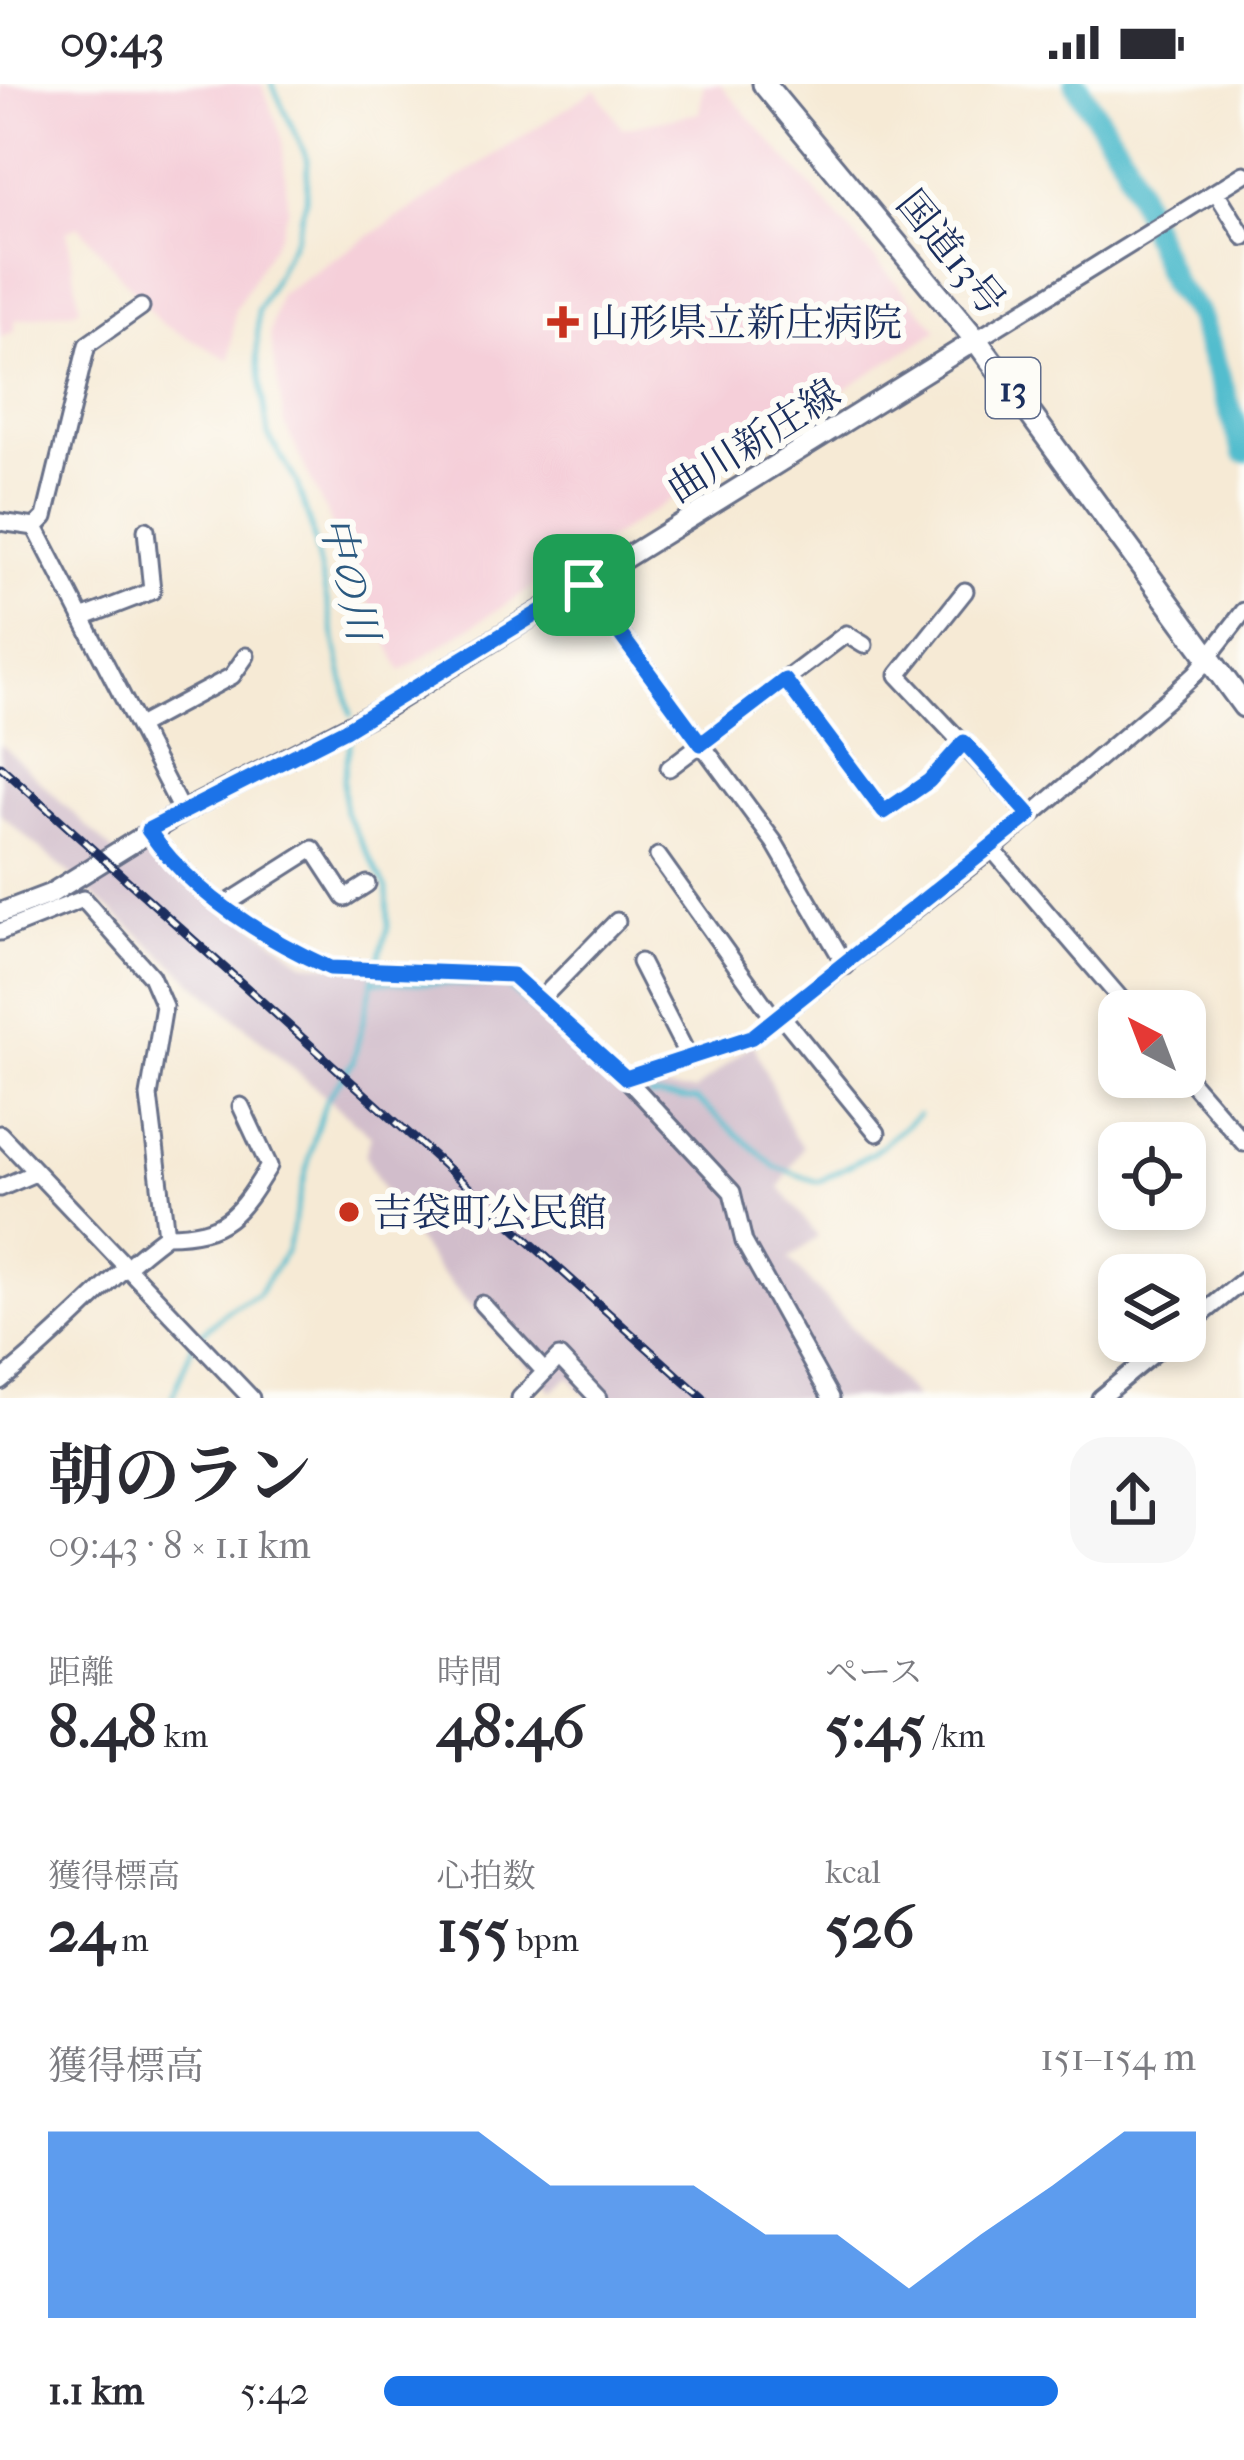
<!DOCTYPE html>
<html lang="ja">
<head>
<meta charset="utf-8">
<style>
	body { margin:0; font-family:"IM FELL French Canon","Noto Serif JP",serif; background:#f7f7f7; color:#2b2b33; height:100vh; display:flex; flex-direction:column; font-size:45px; white-space:nowrap }
	* { box-sizing:border-box; margin:0 }
	p { font-size:39px; color:#7c7c81 }
	.icon { flex:none; width:66px; height:66px; fill:none; stroke:currentColor; stroke-width:2; stroke-linecap:round; stroke-linejoin:round }
	.map { position:relative; height:1314px; overflow:hidden }
	.panel { display:flex; flex-direction:column; background:#fff; flex:1 }
	.panel>* { flex:none }
	.needle { width:78px; rotate:318deg }
	.controls { position:absolute; left:1098px; top:906px; display:grid; gap:24px }
	.controls a { display:grid; place-items:center; width:108px; height:108px; border-radius:24px; background:#fff; box-shadow:0 6px 18px #0003; font-size:60px }
	.pin { position:absolute; display:grid; place-items:center; width:102px; height:102px; color:#fff; margin:-51px; border-radius:24px; box-shadow:0 6px 18px #0006 }
	.round { display:grid; place-items:center; flex:none; width:126px; height:126px; border-radius:36px; background:#f7f7f7 }
	.head { display:flex; align-items:center; justify-content:space-between; height:204px; padding:0 48px }
	h1 { font-size:66px; font-weight:700; line-height:90px }
	.stats { display:grid; grid-template-columns:repeat(3,1fr); gap:18px; height:204px; padding:12px 48px }
	.stats div { display:grid; align-content:center }
	.stats b { font-size:60px; font-weight:700 }
	.stats small { font-size:33px; font-weight:400 }
	.stats p { font-size:33px }
	.chart { height:336px; padding:24px 48px }
	.chart p { display:flex; justify-content:space-between }
	.chart svg { width:100%; height:216px; margin-top:12px; fill:#1a73e8; opacity:.7 }
	ul { padding:0 48px; list-style:none; font-size:39px }
	li { display:grid; grid-template-columns:192px 144px 1fr; align-items:center; height:90px }
	li i { height:30px; border-radius:15px; background:#1a73e8 }
	.status { display:flex; justify-content:space-between; align-items:center; height:84px; padding:0 60px; background:#fff; direction:ltr }
	.status svg { height:33px; fill:currentColor }
	.map>svg:first-child { display:block }
</style>
</head>
<body>
<div class="status"><b>09:43</b><svg viewBox="0 0 49 12"><path d="M0 12V9h3v3zM5 12V6h3v6zM10 12V3h3v9zM15 12V0h3v12zM26 1h20v11H26zM47 4h2v5h-2z"/></svg></div>
<div class="map">
<svg width="1244" height="1314" viewBox="0 0 1244 1314">
	<rect width="100%" height="100%" fill="#fdfcf7"/>
	<filter id="ink" filterUnits="userSpaceOnUse"><feTurbulence type="fractalNoise" baseFrequency=".00833" numOctaves="2"/><feDisplacementMap in="SourceGraphic" scale="24" xChannelSelector="R" yChannelSelector="G"/><feConvolveMatrix kernelMatrix="1 2 1 2 8 2 1 2 1" color-interpolation-filters="sRGB"/></filter>
	<filter id="wash" filterUnits="userSpaceOnUse"><feTurbulence type="fractalNoise" baseFrequency=".004" numOctaves="4" result="noise"/><feDisplacementMap in="SourceGraphic" scale="48" xChannelSelector="R" yChannelSelector="G"/><feGaussianBlur stdDeviation="2.7" result="paint"/><feColorMatrix in="noise" values="0 0 0 0 0 0 0 0 0 0 0 0 0 0 0 0 0 1.4 0 .05"/><feComposite in="paint" operator="in"/></filter>
	<g filter="url(#wash)">
		<rect width="100%" height="100%" fill="#f6ead5"/>
		<path fill="#f5cfd9" d="M0 0H262L282 54 288 123 281 147 235 226 230 276 160 239 79 142 67 147 80 225 15 236V247L0 254Z
			M704 0H720L938 246 401 587 284 339 270 249 280 210 596 5 622 44 699 29Z"/>
		<path fill="#d1bdcb" d="M0 659 120 774 136 764 166 776 305 879 504 897 518 902 627 1003 694 1007 753 959 793 1051 803 1062 780 1103 818 1153 789 1175 916 1314H589L569 1293 552 1307 443 1192 398 1132 365 1071 371 1052 0 730Z"/>
		<g fill="none" stroke-linecap="round" stroke-linejoin="round">
			<path stroke="#52bdce" stroke-width="4.5" d="M272 0 308 76 306 116 296 152 258 227 257 271 268 351 296 397 311 443 351 631
				M352 649 343 696 345 728 387 805 388 843 377 881
				M373 897 507 902 632 1010
				M649 1012 697 1016 776 1083 818 1098 874 1068 918 1031
				M200 1251 229 1225 257 1211 287 1166 315 1051 326 1016 353 978 374 892
				M172 1314 193 1260"/>
			<path stroke="#52bdce" stroke-width="24" d="M1076 0 1125 76 1173 201 1198 230 1244 367"/>
		</g>
	</g>
	<g filter="url(#ink)">
		<g fill="none" stroke-linecap="round" stroke-linejoin="round">
			<g stroke="#687088" stroke-width="21">
				<path id="minor" d="M1216 108 1244 153
					M976 256 1244 90
					M0 438 35 443
					M35 443 182 728
					M35 443 45 433 87 261 141 223
					M584 501 774 758 846 882
					M965 507 898 591 1030 731
					M82 534 152 507 146 446
					M785 596 884 728 929 697 965 658
					M139 642 232 592 246 572
					M669 684 846 550 864 561
					M148 746C192 809 261 853 330 884L512 891 626 994 752 953 992 765 1169 614 1196 589 1244 527
					M992 765 1131 927
					M658 772 775 936
					M223 822 313 765 345 814 367 800
					M0 848 83 815 151 892 164 922 149 1012 166 1151C106 1195 59 1252 0 1297
					M640 878 689 974
					M542 914 617 837
					M781 931 877 1049
					M1185 991 1244 1059
					M626 994 732 1108 744 1158 831 1314
					M0 1050 251 1314
					M0 1104 35 1089
					M166 1151C226 1151 239 1131 269 1082L241 1022
					M482 1220 545 1288
					M1185 1244 1244 1196
					M520 1314 559 1273 598 1314
					M1100 1314 1169 1257"/>
			</g>
			<g stroke="#687088" stroke-width="24">
				<path id="major" d="M0 829 50 810 182 728 386 623 976 256"/>
			</g>
			<g stroke="#687088" stroke-width="27">
				<path id="highway" d="M764 0 976 256 1244 622"/>
			</g>
			<use href="#minor" stroke="#fff" stroke-width="15"/>
			<use href="#major" stroke="#fff" stroke-width="18"/>
			<use href="#highway" stroke="#fff" stroke-width="21"/>
			<g stroke="#1b2f5e" stroke-width="9">
				<path id="rail" d="M0 682 703 1314"/>
			</g>
			<use href="#rail" stroke="#fdfcf7" stroke-width="4.5" stroke-dasharray="14" stroke-linecap="butt"/>
		</g>
	</g>
	<g fill="none" stroke-linecap="round" stroke-linejoin="round" filter="url(#ink)">
		<g stroke="#fff" stroke-width="24">
			<path id="route" d="M584 501 701 660 785 596 884 728 929 697 964 658 1030 731 752 953 626 994 512 891 330 884C261 853 192 810 148 746L345 646Z"/>
		</g>
		<use href="#route" stroke="#1a73e8" stroke-width="15"/>
	</g>
	<g fill="#c8321e" stroke="#fdfcf7" stroke-width="4.5">
		<path d="M557 220h12v12h12v12h-12v12h-12v-12h-12v-12h12z"/>
		<circle cx="349" cy="1128" r="12"/>
	</g>
	<g text-anchor="middle" stroke-width="12" stroke-linejoin="round" paint-order="stroke">
		<rect fill="#fdfcf7" stroke="#5f6c8c" stroke-width="3" x="986" y="274" width="54" height="60" rx="9"/>
		<g font-size="36" font-weight="bold" fill="#1b2f5e">
			<text x="1013" y="317">13</text>
		</g>
		<g font-size="39" fill="#1b2f5e" stroke="#fdfcf7">
			<text transform="translate(952 168) rotate(51)" y="14">国道13号</text>
			<text transform="translate(753 356) rotate(-32)" y="14">曲川新庄線</text>
		</g>
		<g font-size="39" fill="#1b2f5e" stroke="#fdfcf7" text-anchor="start">
			<text x="590" y="252">山形県立新庄病院</text>
			<text x="373" y="1142">吉袋町公民館</text>
		</g>
		<g font-size="42" font-style="italic" fill="#2c5a80" stroke="#fdfcf7">
			<text transform="translate(350 494) rotate(76)" y="15">中の川</text>
		</g>
	</g>
</svg>
<div class="controls">
<a><svg class="needle" viewBox="-14 -14 28 28"><path d="M0-13l5 13h-10z" fill="#e53935"/><path d="M0 13l5-13h-10z" fill="#7c7c81"/></svg></a>
<a><svg class="icon" aria-label="locate" viewBox="0 0 24 24"><circle cx="12" cy="12" r="6"/><path d="M12 2v4M12 18v4M2 12h4M18 12h4"/></svg></a>
<a><svg class="icon" aria-label="layers" viewBox="0 0 24 24"><path d="M12 4l9 5-9 5-9-5zM3 14l9 5 9-5"/></svg></a>
</div>
<div class="pin" style="left:584px;top:501px;background:#1e9e55"><svg class="icon" aria-label="arrive" viewBox="0 0 24 24"><path d="M6 21V4h12l-3 4 3 4H6"/></svg></div>
</div>
<section class="panel">
<div class="head"><div><h1>朝のラン</h1><p>09:43 · 8 × 1.1 km</p></div><a class="round"><svg class="icon" aria-label="share" viewBox="0 0 24 24"><path d="M12 15V3M7 8l5-5 5 5M5 13v7h14v-7"/></svg></a></div>
<div class="stats">
<div><p>距離</p><b>8.48<small> km</small></b></div>
<div><p>時間</p><b>48:46</b></div>
<div><p>ペース</p><b>5:45<small> /km</small></b></div>
</div>
<div class="stats">
<div><p>獲得標高</p><b>24<small> m</small></b></div>
<div><p>心拍数</p><b>155<small> bpm</small></b></div>
<div><p>kcal</p><b>526</b></div>
</div>
<div class="chart"><p><span>獲得標高</span>151–154 m</p>
<svg viewBox="0 0 160 44" preserveAspectRatio="none"><path d="M0 44V6L10 6L20 6L30 6L40 6L50 6L60 6L70 17L80 17L90 17L100 27L110 27L120 38L130 27L140 17L150 6L160 6V44z"/></svg>
</div>
<ul>
<li><b>1.1 km</b>5:42<i style="width:83%"></i></li>
</ul>
</section>
</body>
</html>
